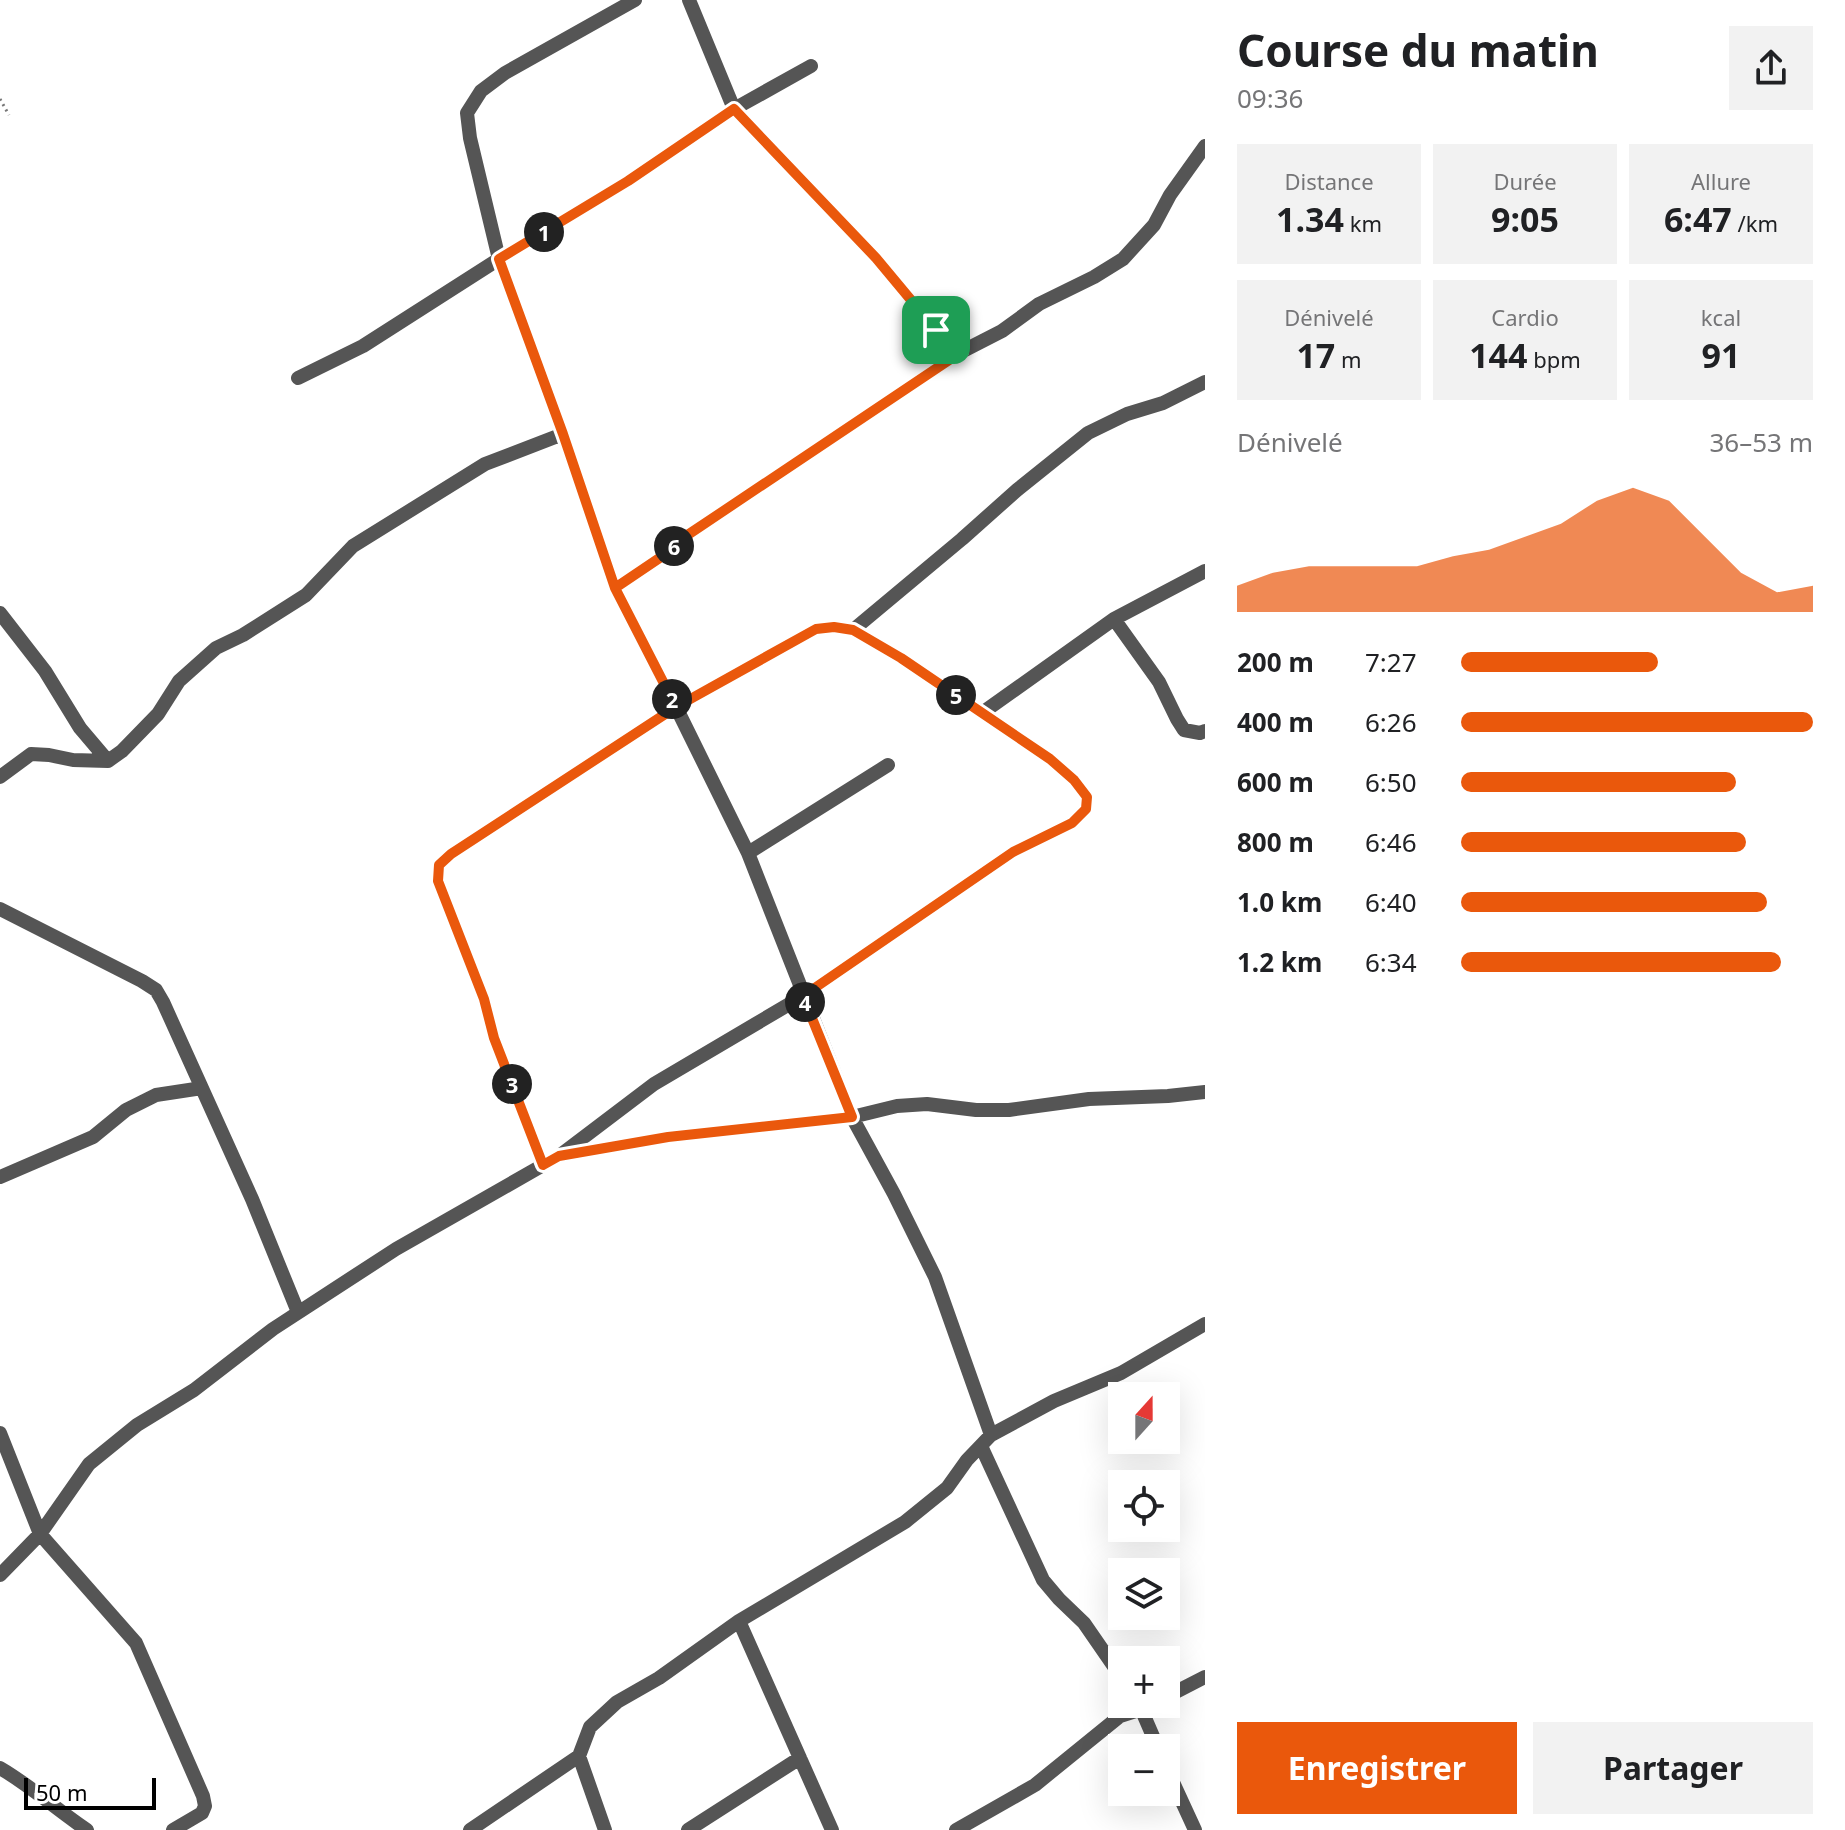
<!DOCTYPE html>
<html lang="fr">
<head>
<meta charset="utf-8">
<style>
	body { margin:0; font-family:"Noto Sans",sans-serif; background:#f2f2f2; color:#202124; height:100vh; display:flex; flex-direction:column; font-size:30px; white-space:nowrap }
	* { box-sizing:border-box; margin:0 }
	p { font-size:26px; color:#757577 }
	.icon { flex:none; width:44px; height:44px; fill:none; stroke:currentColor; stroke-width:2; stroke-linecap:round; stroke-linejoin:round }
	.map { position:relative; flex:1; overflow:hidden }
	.details { display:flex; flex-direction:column; background:#fff; width:640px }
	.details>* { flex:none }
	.needle { width:52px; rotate:21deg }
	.tools { position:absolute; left:1108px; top:1382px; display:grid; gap:16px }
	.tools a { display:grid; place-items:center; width:72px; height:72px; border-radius:0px; background:#fff; box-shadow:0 8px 32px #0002; font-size:40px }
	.scale { position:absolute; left:24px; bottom:20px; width:132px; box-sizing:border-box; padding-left:8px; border:4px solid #000; border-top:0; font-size:22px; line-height:28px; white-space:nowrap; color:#000; -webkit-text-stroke:6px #fff; paint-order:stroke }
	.pin { position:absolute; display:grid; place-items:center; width:68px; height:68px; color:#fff; margin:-34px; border-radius:16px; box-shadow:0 4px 12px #0006 }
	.km { position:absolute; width:40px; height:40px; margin:-20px; border-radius:50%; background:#222; color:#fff; font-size:22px; line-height:40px; text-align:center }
	.round { display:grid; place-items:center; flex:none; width:84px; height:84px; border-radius:0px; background:#f2f2f2 }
	.overview { display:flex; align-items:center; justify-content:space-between; height:136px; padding:0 32px }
	h1 { font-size:44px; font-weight:700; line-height:60px }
	.stats { display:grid; grid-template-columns:repeat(3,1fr); gap:12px; height:136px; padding:8px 32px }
	.stats div { display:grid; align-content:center; border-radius:0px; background:#f2f2f2; text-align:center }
	.stats b { font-size:34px; font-weight:700 }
	.stats small { font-size:22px; font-weight:400 }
	.stats p { font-size:22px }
	.chart { height:224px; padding:16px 32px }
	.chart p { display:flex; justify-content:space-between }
	.chart svg { width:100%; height:144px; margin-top:8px; fill:#ea580c; opacity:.7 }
	.action { display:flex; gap:16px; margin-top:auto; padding:16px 32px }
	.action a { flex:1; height:92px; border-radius:0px; background:#ea580c; color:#fff; font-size:32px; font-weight:700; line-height:92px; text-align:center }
	.action a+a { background:#f2f2f2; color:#202124 }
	ul { padding:0 32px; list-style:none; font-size:26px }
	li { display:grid; grid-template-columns:128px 96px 1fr; align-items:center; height:60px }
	li i { height:20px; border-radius:10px; background:#ea580c }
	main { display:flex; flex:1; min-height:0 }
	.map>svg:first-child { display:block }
</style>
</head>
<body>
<main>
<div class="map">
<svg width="1205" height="1830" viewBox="0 0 1205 1830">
	<rect width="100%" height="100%" fill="#fff"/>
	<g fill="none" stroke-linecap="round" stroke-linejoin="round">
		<path stroke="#777" stroke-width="3" stroke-dasharray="2 4" stroke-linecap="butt" d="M0 99 9 115"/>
		<path stroke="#555" stroke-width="14" d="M635 0 505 73 481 91 467 113 470 138 499 259 563 434 615 588 676 707 748 853 852 1117 894 1194 935 1277 991 1435
			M689 0 734 109 876 258 936 330 961 352
			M298 378 363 346 499 259 628 181 734 109 811 66
			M615 588 661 557 689 534 961 352 1002 331 1039 304 1094 277 1123 259 1154 225 1170 195 1205 146
			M0 613 45 671 80 728 108 761
			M1114 619 1159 682 1177 719 1184 730 1200 733 1205 731
			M853 630 962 539 1017 490 1088 433 1127 414 1163 403 1205 382
			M982 713 1114 619 1205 571
			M0 777 31 754 49 755 73 760 108 761 122 751 158 714 179 681 216 648 243 635 306 595 353 546 485 464 563 434
			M748 853 888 765
			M0 909 142 981 156 990 163 1002 252 1199 298 1312
			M543 1165 494 1038 484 999 438 881 439 865 451 854 676 707 816 629 834 627 853 630 901 658 1050 759 1074 780 1087 797 1086 809 1072 823 1013 852 803 996 654 1084 559 1156
			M0 1177 93 1137 126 1110 156 1095 202 1088
			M0 1433 40 1534 136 1643 203 1796 205 1806 202 1813 173 1830
			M981 1446 1043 1580 1059 1599 1084 1623 1122 1678
			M0 1575 40 1534 89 1464 137 1425 194 1390 273 1329 396 1249 559 1156 668 1137 852 1117 897 1106 927 1104 976 1110H1009L1089 1099 1168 1096 1205 1092
			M739 1621 832 1830
			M1166 1697 1205 1677
			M1139 1704 1158 1748
			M579 1756 605 1830
			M1166 1767 1195 1830
			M0 1768C31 1786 57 1810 87 1830
			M470 1830 579 1756 590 1727 617 1702 659 1678 739 1621 905 1522 947 1488 967 1460 991 1435 1054 1401 1121 1373 1205 1324
			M688 1830 800 1758
			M956 1830 1035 1785 1120 1716 1142 1709 1153 1704"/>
	</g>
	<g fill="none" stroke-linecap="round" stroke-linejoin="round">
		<g stroke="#fff" stroke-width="16">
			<path id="route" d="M936 330 876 258 734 109 628 181 499 259 563 434 615 588 676 707 451 854 439 865 438 881 484 999 494 1038 543 1165 559 1156 668 1137 852 1117 803 996 1013 852 1072 823 1086 809 1087 797 1074 780 1050 759 901 658 853 630 834 627 816 629 676 707 615 588 661 557 689 534 961 352 936 330"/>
		</g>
		<use href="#route" stroke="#ea580c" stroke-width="10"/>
	</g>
</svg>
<div class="tools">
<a><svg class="needle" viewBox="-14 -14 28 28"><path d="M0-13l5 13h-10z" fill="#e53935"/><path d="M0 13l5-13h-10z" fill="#757577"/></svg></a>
<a><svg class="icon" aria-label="locate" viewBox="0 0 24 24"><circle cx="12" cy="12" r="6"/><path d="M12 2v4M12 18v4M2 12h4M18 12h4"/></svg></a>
<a><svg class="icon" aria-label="layers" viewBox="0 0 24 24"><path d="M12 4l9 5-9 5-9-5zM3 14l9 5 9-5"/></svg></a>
<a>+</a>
<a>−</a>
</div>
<div class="scale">50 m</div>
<div class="pin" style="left:936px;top:330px;background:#1e9e55"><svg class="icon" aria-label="arrive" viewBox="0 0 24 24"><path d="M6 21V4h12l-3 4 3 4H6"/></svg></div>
<b class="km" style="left:544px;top:232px">1</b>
<b class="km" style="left:672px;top:699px">2</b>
<b class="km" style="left:512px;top:1084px">3</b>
<b class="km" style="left:805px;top:1002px">4</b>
<b class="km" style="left:956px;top:695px">5</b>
<b class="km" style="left:674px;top:546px">6</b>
</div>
<section class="details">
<div class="overview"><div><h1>Course du matin</h1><p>09:36</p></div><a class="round"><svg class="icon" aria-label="share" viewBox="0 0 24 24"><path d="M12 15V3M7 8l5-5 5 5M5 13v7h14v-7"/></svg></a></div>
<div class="stats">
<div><p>Distance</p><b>1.34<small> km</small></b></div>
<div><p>Durée</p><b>9:05</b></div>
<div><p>Allure</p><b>6:47<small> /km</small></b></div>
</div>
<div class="stats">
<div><p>Dénivelé</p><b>17<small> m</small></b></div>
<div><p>Cardio</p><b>144<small> bpm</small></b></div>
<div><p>kcal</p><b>91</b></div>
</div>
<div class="chart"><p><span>Dénivelé</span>36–53 m</p>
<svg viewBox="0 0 160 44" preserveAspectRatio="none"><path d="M0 44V36L10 32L20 30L30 30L40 30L50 30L60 27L70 25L80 21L90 17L100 10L110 6L120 10L130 21L140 32L150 38L160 36V44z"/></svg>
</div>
<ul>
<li><b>200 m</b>7:27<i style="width:56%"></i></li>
<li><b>400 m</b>6:26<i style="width:100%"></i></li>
<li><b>600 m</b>6:50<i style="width:78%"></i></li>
<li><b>800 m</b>6:46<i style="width:81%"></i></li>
<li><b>1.0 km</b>6:40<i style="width:87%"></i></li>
<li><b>1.2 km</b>6:34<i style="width:91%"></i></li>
</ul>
<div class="action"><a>Enregistrer</a><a>Partager</a></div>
</section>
</main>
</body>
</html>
